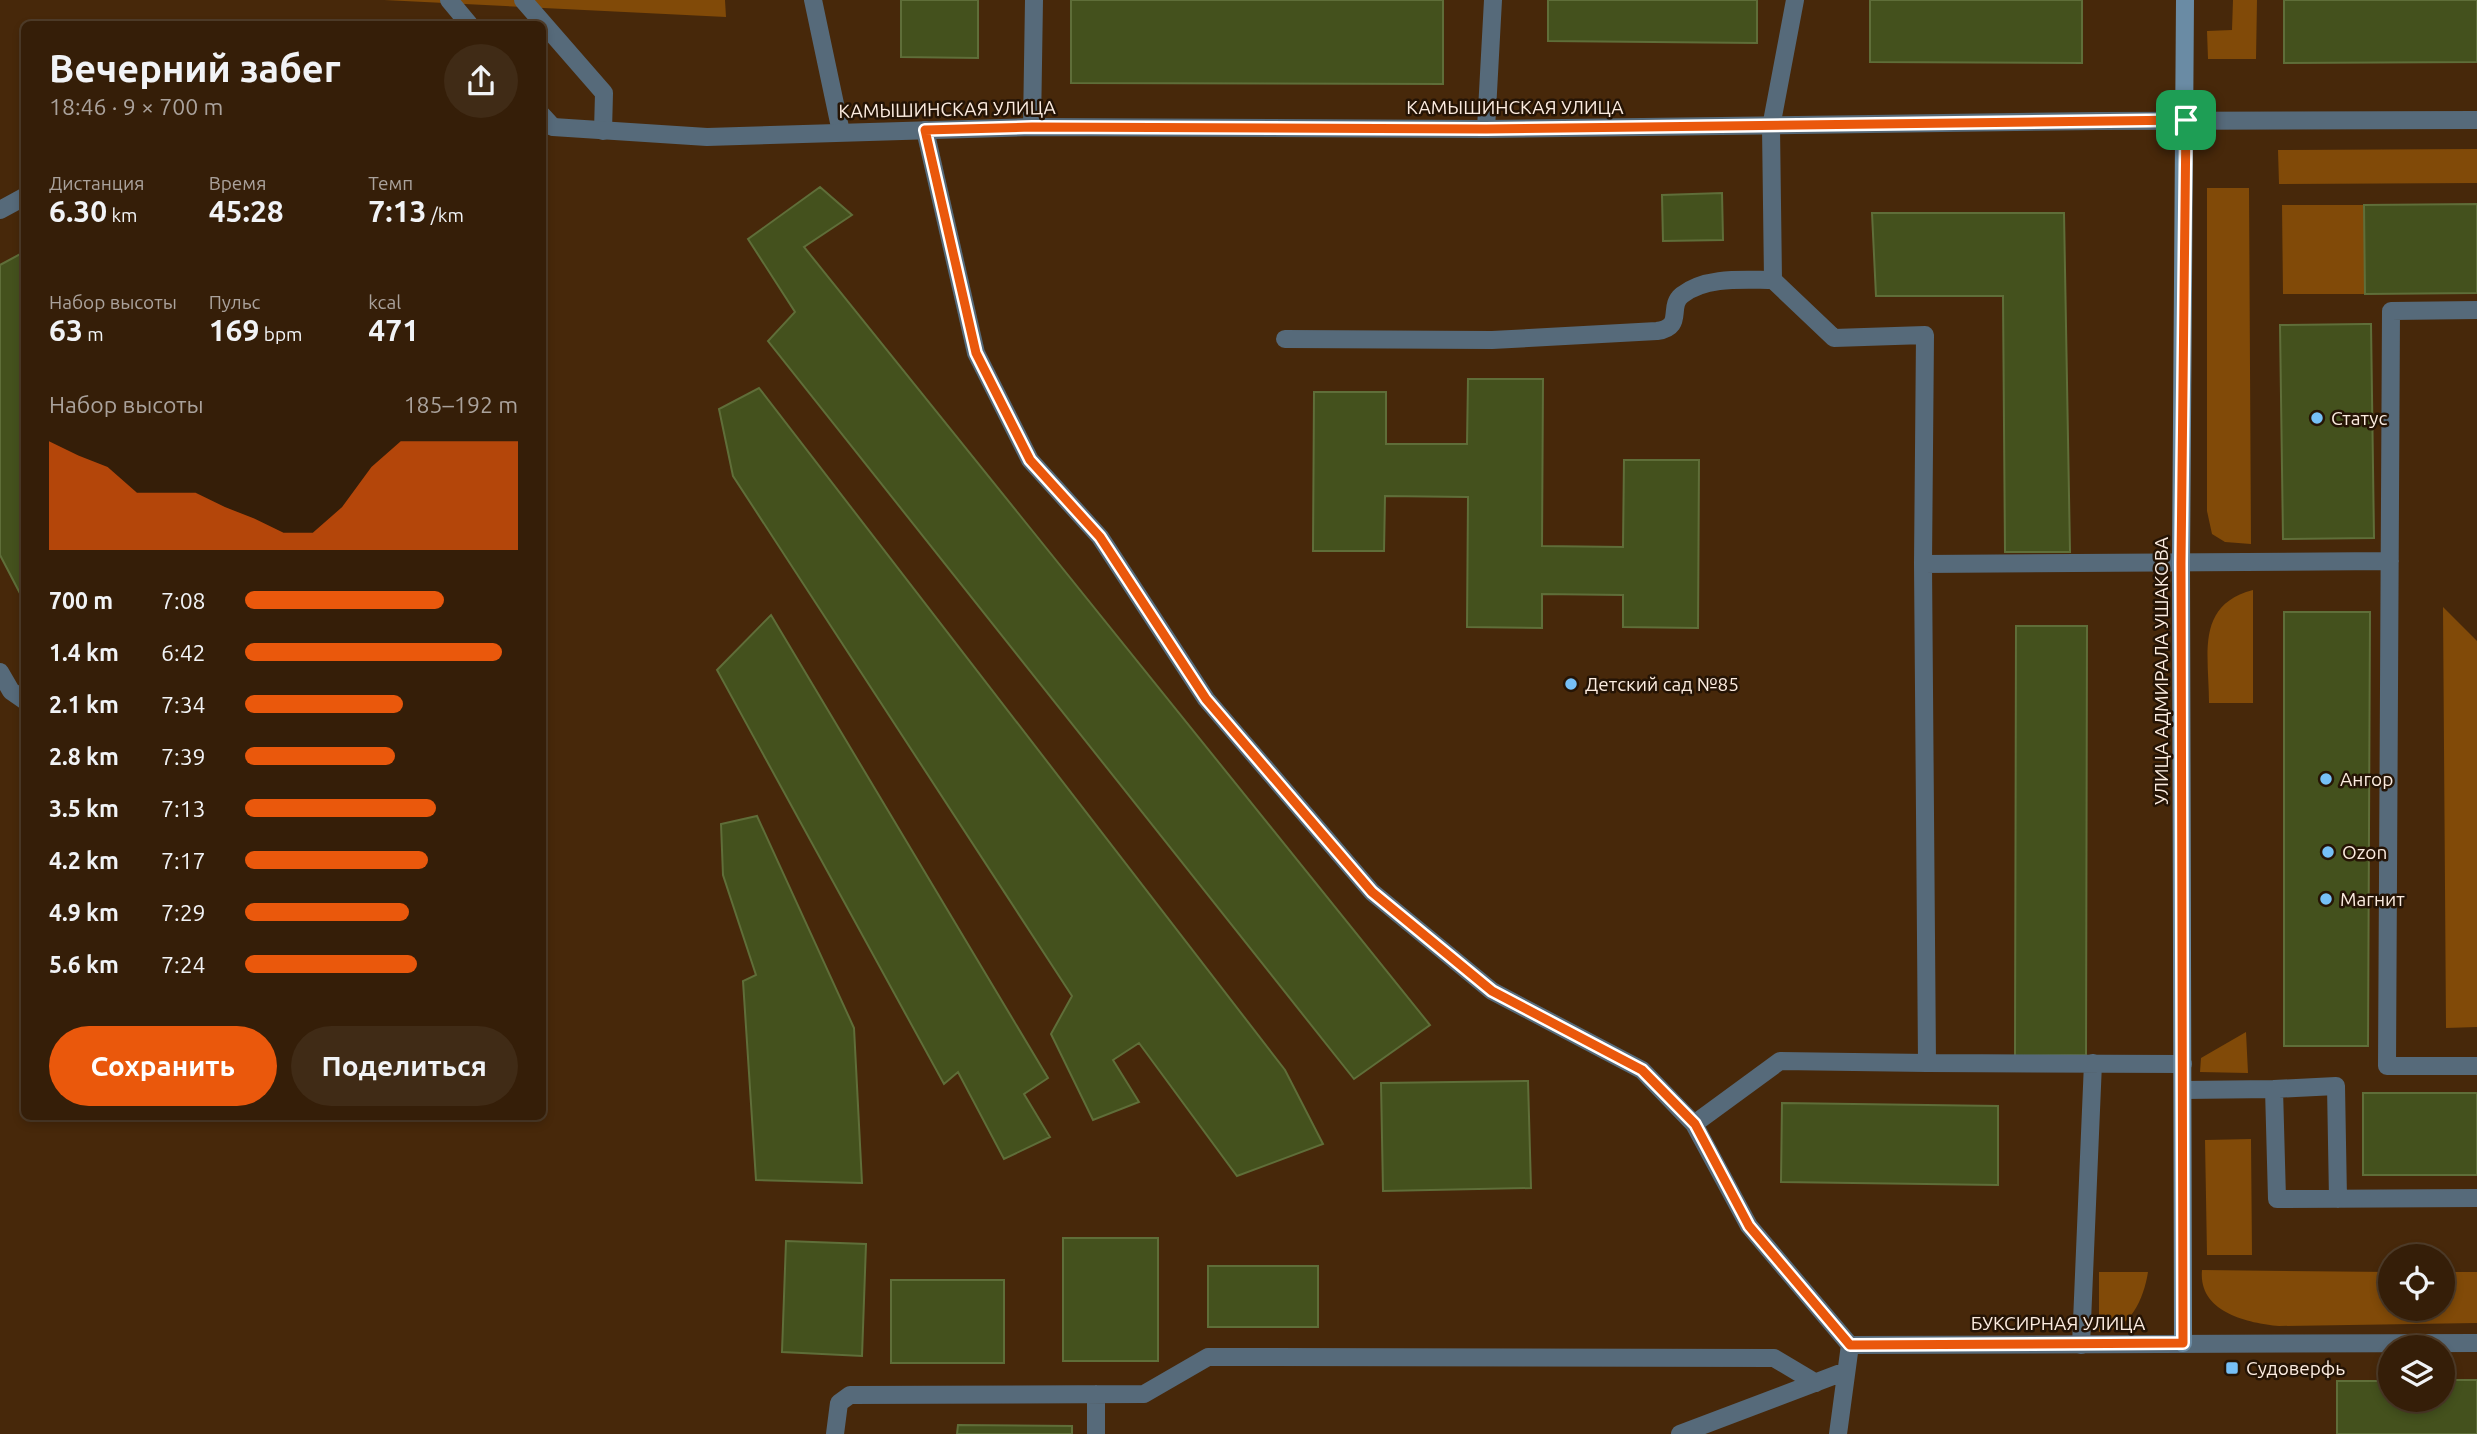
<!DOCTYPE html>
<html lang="ru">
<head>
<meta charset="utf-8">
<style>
	body { margin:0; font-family:Ubuntu,sans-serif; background:#402b16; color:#f1f3f6; height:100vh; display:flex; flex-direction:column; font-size:26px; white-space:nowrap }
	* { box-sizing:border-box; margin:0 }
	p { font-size:23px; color:#aaa29c }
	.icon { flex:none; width:38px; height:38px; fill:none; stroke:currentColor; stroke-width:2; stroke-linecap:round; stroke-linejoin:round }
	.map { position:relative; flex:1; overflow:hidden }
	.drawer { position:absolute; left:21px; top:21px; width:525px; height:1099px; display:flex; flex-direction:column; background:#351e08; border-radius:10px; box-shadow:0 4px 10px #0003,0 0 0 2px #4f3c29 }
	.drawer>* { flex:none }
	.controls { position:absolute; left:2378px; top:1244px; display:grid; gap:14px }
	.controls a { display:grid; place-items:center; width:77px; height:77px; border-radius:50%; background:#351e08; box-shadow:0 4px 10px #0003,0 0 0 2px #4f3c29; font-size:35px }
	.pin { position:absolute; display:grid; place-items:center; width:60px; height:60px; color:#fff; margin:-30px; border-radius:14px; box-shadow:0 4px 10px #0006 }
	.round { display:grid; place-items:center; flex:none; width:74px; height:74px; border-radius:37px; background:#402b16 }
	.overview { display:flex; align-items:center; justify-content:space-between; height:119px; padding:0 28px }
	h1 { font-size:38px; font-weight:700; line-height:52px }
	.stats { display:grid; grid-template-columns:repeat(3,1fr); gap:10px; height:119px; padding:7px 28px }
	.stats div { display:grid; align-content:center }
	.stats b { font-size:30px; font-weight:700 }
	.stats small { font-size:19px; font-weight:400 }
	.stats p { font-size:19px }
	.chart { height:196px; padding:14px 28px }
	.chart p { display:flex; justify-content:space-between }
	.chart svg { width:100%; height:126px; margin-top:7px; fill:#ea580c; opacity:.7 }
	.action { display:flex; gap:14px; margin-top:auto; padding:14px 28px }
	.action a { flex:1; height:80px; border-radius:42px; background:#ea580c; color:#fff; font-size:28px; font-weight:700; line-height:80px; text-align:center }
	.action a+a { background:#402b16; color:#f1f3f6 }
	ul { padding:0 28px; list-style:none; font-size:23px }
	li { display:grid; grid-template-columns:112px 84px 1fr; align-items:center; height:52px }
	li i { height:18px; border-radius:9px; background:#ea580c }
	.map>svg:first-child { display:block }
</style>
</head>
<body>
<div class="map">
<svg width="2477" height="1434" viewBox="0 0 2477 1434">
	<rect width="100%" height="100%" fill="#47280a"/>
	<path fill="#814a08" d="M384 0H725L726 17Z
		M2233 0H2257L2256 59H2208L2207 31 2232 30Z
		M2477 149V183L2279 184 2278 150Z
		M2207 188H2249L2251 544 2225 542 2212 534 2207 511Z
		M2282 205H2364L2365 294H2283Z
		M2253 590V703H2209C2209 655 2195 605 2253 590Z
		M2443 607 2477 641V1027L2446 1028Z
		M2246 1032 2248 1073 2200 1072 2201 1058Z
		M2251 1139 2252 1255H2207L2205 1140Z
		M2202 1270 2390 1272V1309H2443V1272H2477V1323L2279 1326C2247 1323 2198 1312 2202 1270Z
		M2099 1272H2148C2144 1298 2130 1332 2099 1332Z"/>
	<path fill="#44511d" stroke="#5f6e39" stroke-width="2" d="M901 0H978V58L901 57Z
		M1071 0H1443V84L1071 83Z
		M1548 0H1757V43L1548 41Z
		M1870 0H2082V63L1870 62Z
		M2284 0H2477V62L2284 63Z
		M820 187 852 215 804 247 1430 1025 1354 1079 768 341 795 312 748 239Z
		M1722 193 1723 240 1663 241 1662 195Z
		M2477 204V293L2365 294 2364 205Z
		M1872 213H2064L2070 552H2005L2003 296H1876Z
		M24 252V601L0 555V265Z
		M2365 324H2371L2374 538 2283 539 2280 325Z
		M1468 379H1543L1542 546 1623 547 1624 460H1699L1698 628 1623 627V595L1542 594V628L1467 627 1468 497 1385 496 1384 551H1313L1314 392H1386V444H1467Z
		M759 388 1285 1070 1323 1144 1237 1176 1139 1043 1113 1060 1139 1102 1093 1120 1051 1034 1072 996 733 476 719 409Z
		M2284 612H2370L2368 1046H2284Z
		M771 615 1048 1078 1024 1094 1050 1137 1004 1159 958 1072 944 1084 717 670Z
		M2016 626H2087L2086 1055 2015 1056Z
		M757 816 854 1028 862 1183 756 1180 743 981 756 975 723 875 721 824Z
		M1528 1081 1531 1188 1383 1191 1381 1083Z
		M2363 1093H2477V1175H2363Z
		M1782 1103 1998 1106V1185L1781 1182Z
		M1063 1238H1158V1361H1063Z
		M786 1241 866 1244 862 1356 782 1352Z
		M1208 1266H1318V1327H1208Z
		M891 1280H1004V1363H891Z
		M2443 1380H2477V1434H2337V1381H2390V1400H2443Z
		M958 1425 1072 1426V1434H957Z"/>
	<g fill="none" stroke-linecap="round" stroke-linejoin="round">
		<path stroke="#566a7a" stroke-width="18" d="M449 0 469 24
			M523 0 604 93 603 131
			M813 0 841 132
			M542 115 553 127
			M1032 127 1034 0
			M1486 129 1493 0
			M925 130 976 353 1030 460 1100 537 1206 699 1372 892 1492 991 1642 1070 1694 1124 1749 1226 1850 1345 1838 1434
			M0 210 24 197
			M1773 280 1771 127 1795 0
			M2477 310 2391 311 2387 1066H2477
			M1285 339 1492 340 1657 331C1685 327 1667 307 1682 295 1706 276 1745 280 1773 280L1834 338 1925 335 1923 564 1927 1063 2183 1064
			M1923 564 2390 561
			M0 672 11 691 24 700
			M2274 1089 2336 1086 2338 1199
			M2183 1090 2274 1089 2277 1199 2477 1198
			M1694 1124 1780 1061 1927 1063
			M2081 1345 2093 1063
			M1096 1394V1434
			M835 1434 839 1403 850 1395 1144 1394 1208 1357 1774 1358 1816 1383
			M1680 1434 1846 1371"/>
		<path stroke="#566a7a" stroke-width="18" d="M553 127 707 137 1032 127 1486 129 2098 121 2477 120
			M1850 1345 2477 1343"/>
		<path stroke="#6a8ba4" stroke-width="18" d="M2183 1343 2181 563 2185 0"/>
	</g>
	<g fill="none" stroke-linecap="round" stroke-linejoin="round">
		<g stroke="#fff" stroke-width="14">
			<path id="route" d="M2186 120 2181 563 2183 1343 1850 1345 1749 1226 1695 1124 1642 1070 1492 991 1372 892 1206 699 1100 537 1030 460 976 353 925 130 1032 127 1486 129Z"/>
		</g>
		<use href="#route" stroke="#ea580c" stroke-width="9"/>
	</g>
	<g fill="#76c0f7" stroke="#251405" stroke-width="2.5">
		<circle cx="2317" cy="418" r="7"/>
		<circle cx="1571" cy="684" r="7"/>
		<circle cx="2326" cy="779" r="7"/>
		<circle cx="2328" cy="852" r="7"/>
		<circle cx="2326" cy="899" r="7"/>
		<rect x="2225" y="1361" width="14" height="14" rx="3.5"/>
	</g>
	<g text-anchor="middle" stroke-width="5" stroke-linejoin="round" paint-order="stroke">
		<g font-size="19" fill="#fcece0" stroke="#251405">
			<text x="1515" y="114">КАМЫШИНСКАЯ УЛИЦА</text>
			<text transform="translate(947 109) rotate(-1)" y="7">КАМЫШИНСКАЯ УЛИЦА</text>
			<text transform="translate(2161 671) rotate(-90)" y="7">УЛИЦА АДМИРАЛА УШАКОВА</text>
			<text x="2058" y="1330">БУКСИРНАЯ УЛИЦА</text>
		</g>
		<g font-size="19" fill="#fcece0" stroke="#251405" text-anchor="start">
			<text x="2331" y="425">Статус</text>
			<text x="1585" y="691">Детский сад №85</text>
			<text x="2340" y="786">Ангор</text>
			<text x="2342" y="859">Ozon</text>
			<text x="2340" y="906">Магнит</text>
			<text x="2246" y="1375">Судоверфь</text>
		</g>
	</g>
</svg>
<div class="controls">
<a><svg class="icon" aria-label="locate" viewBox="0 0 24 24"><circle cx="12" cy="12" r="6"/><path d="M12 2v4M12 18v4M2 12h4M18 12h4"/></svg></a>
<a><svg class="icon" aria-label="layers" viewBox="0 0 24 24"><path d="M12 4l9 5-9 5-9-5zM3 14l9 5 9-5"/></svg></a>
</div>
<div class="pin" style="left:2186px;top:120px;background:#1e9e55"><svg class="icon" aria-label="arrive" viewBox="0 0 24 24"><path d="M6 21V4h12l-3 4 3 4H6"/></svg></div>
<section class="drawer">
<div class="overview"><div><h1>Вечерний забег</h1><p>18:46 · 9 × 700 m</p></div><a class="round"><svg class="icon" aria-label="share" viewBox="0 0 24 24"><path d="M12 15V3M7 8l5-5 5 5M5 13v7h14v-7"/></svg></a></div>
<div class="stats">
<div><p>Дистанция</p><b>6.30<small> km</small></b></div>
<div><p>Время</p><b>45:28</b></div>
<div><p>Темп</p><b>7:13<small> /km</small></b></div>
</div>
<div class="stats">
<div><p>Набор высоты</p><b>63<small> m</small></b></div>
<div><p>Пульс</p><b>169<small> bpm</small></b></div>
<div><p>kcal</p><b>471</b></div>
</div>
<div class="chart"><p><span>Набор высоты</span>185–192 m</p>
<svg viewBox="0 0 160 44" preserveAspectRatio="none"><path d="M0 44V6L10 11L20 15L30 24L40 24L50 24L60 29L70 33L80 38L90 38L100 29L110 15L120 6L130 6L140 6L150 6L160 6V44z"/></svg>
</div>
<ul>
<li><b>700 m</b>7:08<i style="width:73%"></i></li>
<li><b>1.4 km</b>6:42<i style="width:94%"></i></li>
<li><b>2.1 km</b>7:34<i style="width:58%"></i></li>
<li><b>2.8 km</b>7:39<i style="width:55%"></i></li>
<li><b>3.5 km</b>7:13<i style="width:70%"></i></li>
<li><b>4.2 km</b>7:17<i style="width:67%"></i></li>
<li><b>4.9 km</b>7:29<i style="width:60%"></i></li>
<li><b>5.6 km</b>7:24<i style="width:63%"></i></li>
</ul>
<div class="action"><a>Сохранить</a><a>Поделиться</a></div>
</section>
</div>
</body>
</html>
